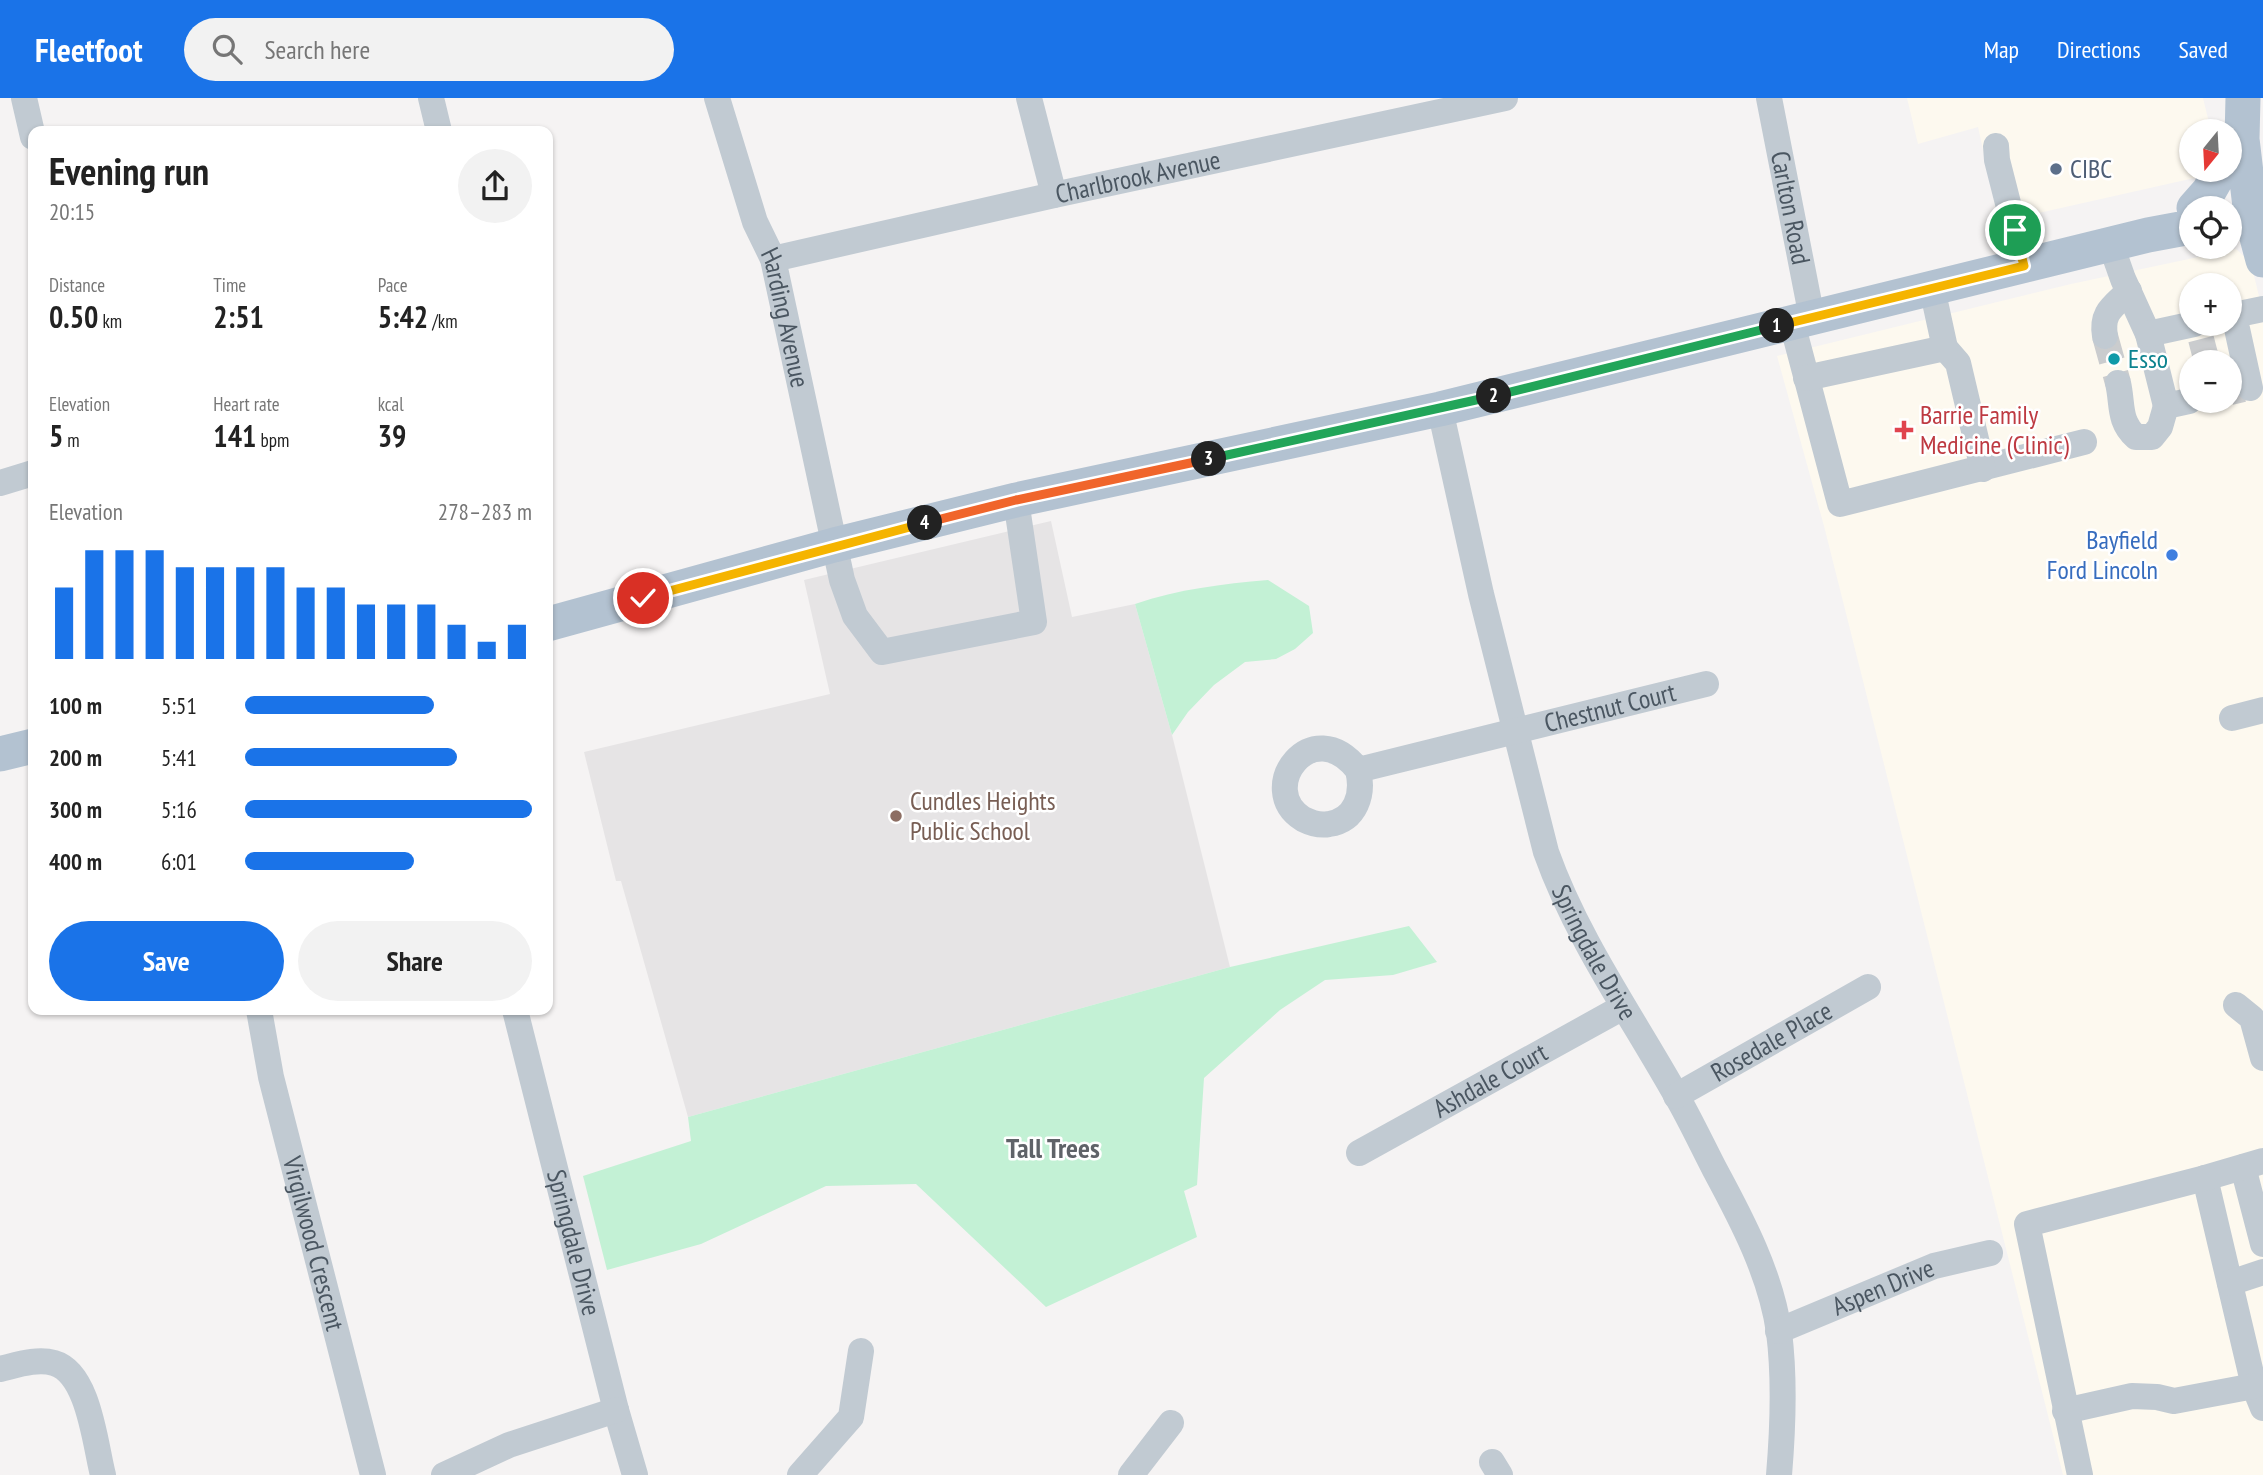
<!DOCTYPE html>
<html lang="en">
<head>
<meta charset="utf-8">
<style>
	body { margin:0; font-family:"PT Sans Narrow",sans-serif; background:#f2f2f2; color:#222; height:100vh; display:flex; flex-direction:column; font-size:26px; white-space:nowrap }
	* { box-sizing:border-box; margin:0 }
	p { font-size:23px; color:#767676 }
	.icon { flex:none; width:38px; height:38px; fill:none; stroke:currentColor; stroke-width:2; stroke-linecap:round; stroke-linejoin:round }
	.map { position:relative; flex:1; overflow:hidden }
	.side { position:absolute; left:28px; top:28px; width:525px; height:889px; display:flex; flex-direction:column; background:#fff; border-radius:14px; box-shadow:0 2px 5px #0004 }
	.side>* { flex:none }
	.needle { width:46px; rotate:198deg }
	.buttons { position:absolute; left:2179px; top:21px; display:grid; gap:14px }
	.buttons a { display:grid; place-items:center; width:63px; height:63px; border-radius:50%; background:#fff; box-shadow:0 2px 5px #0004; font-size:35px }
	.pin { position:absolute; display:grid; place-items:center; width:60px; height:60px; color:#fff; margin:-30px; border:4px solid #fff; border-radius:50%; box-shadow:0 2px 7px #0007 }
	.km { position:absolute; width:35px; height:35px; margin:-18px; border-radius:50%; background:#222; color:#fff; font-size:19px; line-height:35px; text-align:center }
	.round { display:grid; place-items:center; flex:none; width:74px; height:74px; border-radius:37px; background:#f2f2f2 }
	.summary { display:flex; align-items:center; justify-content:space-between; height:119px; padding:0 21px }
	h1 { font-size:38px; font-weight:700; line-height:52px }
	.metrics { display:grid; grid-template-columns:repeat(3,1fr); gap:10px; height:119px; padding:7px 21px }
	.metrics div { display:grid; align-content:center }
	.metrics b { font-size:30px; font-weight:700 }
	.metrics small { font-size:19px; font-weight:400 }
	.metrics p { font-size:19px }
	.chart { height:196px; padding:14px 21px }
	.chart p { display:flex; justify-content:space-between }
	.chart svg { width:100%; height:126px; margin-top:7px; stroke:#1a73e8; stroke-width:6 }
	.button { display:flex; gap:14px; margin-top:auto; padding:14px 21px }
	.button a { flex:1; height:80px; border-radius:42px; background:#1a73e8; color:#fff; font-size:28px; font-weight:700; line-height:80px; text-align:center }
	.button a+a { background:#f2f2f2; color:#222 }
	ul { padding:0 21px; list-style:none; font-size:23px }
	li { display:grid; grid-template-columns:112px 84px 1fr; align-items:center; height:52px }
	li i { height:18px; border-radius:9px; background:#1a73e8 }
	header { display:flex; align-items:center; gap:42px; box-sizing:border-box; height:98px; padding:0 35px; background:#1a73e8; color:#fff }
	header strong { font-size:33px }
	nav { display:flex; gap:38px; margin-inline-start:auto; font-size:24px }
	.search { width:490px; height:63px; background:#f2f2f2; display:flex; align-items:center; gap:18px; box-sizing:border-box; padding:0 24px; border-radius:38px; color:#767676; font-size:26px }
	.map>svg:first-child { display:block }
</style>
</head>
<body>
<header>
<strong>Fleetfoot</strong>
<div class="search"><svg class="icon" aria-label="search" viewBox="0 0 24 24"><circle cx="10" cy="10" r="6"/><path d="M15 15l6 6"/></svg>Search here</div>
<nav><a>Map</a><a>Directions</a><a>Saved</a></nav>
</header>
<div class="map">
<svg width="2263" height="1377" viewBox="0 0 2263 1377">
	<rect width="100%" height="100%" fill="#f5f3f3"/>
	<path fill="#fdf9ef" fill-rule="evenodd" d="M1907 0H2203L2211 33H2191V72H2221V74L1999 124 1978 29 1918 46Z
		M2236 151 2251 165 2263 215V1377H2063L1824 428 1777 258 2071 186ZM2191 187H2230V226H2191ZM2191 264H2230V303H2191Z"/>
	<path fill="#e6e4e5" d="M1051 423 1072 519 1135 506 1172 637 1230 869 688 1019 621 783H616L584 654 830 596 804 482Z"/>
	<path fill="#c3f1d5" d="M1268 482 1309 508 1313 535 1295 551 1276 561 1245 564 1214 587 1188 614 1172 637 1135 506C1179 491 1222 486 1268 482Z
		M1409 828 1437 864 1393 877 1325 882 1280 912 1204 980 1197 1087 1184 1093 1197 1139 1046 1209 916 1086 826 1088 701 1146 607 1172 583 1078 691 1043 688 1019 1230 869Z"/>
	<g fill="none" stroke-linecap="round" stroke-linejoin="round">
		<path stroke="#caccce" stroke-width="26" stroke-dasharray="26 13" stroke-linecap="butt" d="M2105 238 2118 285
			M2201 241 2207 264
			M2230 294 2243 291"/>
		<g stroke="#c1cad2" stroke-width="26">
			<path d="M24 0 33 39"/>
			<path d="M431 0 439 33"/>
			<path id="s1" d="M717 0 755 124 773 161 842 482 855 518 882 554 1034 524 1016 402"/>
			<path d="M1029 0 1054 97"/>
			<path id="s2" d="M1769 0 1812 220"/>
			<path d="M1996 48 1997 62 2024 168"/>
			<path d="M2111 147 2123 181 2148 236 2166 308 2189 303"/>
			<path id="s3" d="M773 161 1054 97 1505 0"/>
			<path d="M1792 225 1840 406 2084 344"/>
			<path d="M2148 236 2194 226"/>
			<path d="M2105 238C2101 214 2113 209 2129 193"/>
			<path d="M1945 250 1958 265 1983 371"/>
			<path d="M1806 280 1945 250 1932 190"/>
			<path d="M2118 285C2123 306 2118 323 2136 339H2152L2160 329 2166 308"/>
			<path d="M2250 290 2234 217 2263 211"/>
			<path id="s4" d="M1440 311 1481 496 1546 754C1577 841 1631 917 1676 997 1690 1021 1702 1047 1715 1072 1742 1122 1771 1177 1779 1234 1785 1281 1783 1330 1779 1377"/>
			<path d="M0 385 33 375"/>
			<path d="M2232 620 2263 612"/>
			<path id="s5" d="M1358 672C1312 613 1255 691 1303 721 1311 725 1320 728 1329 726 1356 722 1364 696 1358 672L1706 586"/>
			<path d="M2236 907 2252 920 2263 960"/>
			<path id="s6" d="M259 912 271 979 373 1377"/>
			<path id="s7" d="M515 912 616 1312 635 1377"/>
			<path id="s8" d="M1676 998 1868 889"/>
			<path id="s9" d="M1359 1055 1623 909"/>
			<path d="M2243 1069 2263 1146"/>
			<path d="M2205 1080 2254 1288 2263 1310"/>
			<path d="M2230 1185 2263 1174"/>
			<path id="s10" d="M1778 1233 1934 1168 1990 1155"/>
			<path d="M0 1271C17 1267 37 1260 54 1265 89 1275 95 1346 103 1377"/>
			<path d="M2065 1313 2132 1298 2157 1299 2174 1303 2254 1288"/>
			<path d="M1492 1364 1500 1377"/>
			<path d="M444 1377 509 1347 616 1312"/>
			<path d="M800 1377 851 1319 861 1253"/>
			<path d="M1131 1377 1171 1325"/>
			<path d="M2080 1377 2027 1126 2205 1080 2263 1063"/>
		</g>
		<path stroke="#b3c2d1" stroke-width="35" d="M2243 0 2242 41 2251 117 2263 162
			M2194 110 2209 93 2221 72
			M548 526 834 447 1016 402 1440 311 2148 137 2191 129
			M0 656 33 648"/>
	</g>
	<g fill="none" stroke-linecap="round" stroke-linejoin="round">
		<g stroke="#fff" stroke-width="14">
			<path id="split-1" d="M1777 228 2024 168 2015 132"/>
		</g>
		<g stroke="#fff" stroke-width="14">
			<path id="split-2" d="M1494 298 1777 228"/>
		</g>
		<g stroke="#fff" stroke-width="14">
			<path id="split-3" d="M1209 361 1494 298"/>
		</g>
		<g stroke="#fff" stroke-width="14">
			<path id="split-4" d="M925 425 1016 402 1209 361"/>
		</g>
		<g stroke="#fff" stroke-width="14">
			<path id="split-5" d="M643 500 925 425"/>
		</g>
		<use href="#split-1" stroke="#f5b400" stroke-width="9"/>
		<use href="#split-2" stroke="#22a559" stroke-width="9"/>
		<use href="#split-3" stroke="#22a559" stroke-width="9"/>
		<use href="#split-4" stroke="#f0652b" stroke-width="9"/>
		<use href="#split-5" stroke="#f5b400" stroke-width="9"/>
	</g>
	<circle fill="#5c6f8a" stroke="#fff" stroke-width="2.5" cx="2056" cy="71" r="7"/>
	<circle fill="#0f9aa8" stroke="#fff" stroke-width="2.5" cx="2114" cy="261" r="7"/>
	<path fill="#e0444e" stroke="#fff" stroke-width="2.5" d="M1900.5 321.5h7v7h7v7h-7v7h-7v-7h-7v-7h7z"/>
	<circle fill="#3f7fe0" stroke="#fff" stroke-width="2.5" cx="2172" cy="457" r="7"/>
	<circle fill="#8d6e63" stroke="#fff" stroke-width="2.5" cx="896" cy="718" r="7"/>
	<g text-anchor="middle" stroke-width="5" stroke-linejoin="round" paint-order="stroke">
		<g font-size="26" fill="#4e5e75" stroke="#fff" text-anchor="start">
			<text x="2070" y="80">CIBC</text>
		</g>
		<g font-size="26" fill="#4a5661" stroke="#fff">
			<text dy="9" stroke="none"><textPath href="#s3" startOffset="374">Charlbrook Avenue</textPath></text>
			<text dy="9" stroke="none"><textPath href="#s2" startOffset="112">Carlton Road</textPath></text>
			<text dy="9" stroke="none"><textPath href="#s1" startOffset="231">Harding Avenue</textPath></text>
			<text dy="9" stroke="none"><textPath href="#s5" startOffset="497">Chestnut Court</textPath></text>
			<text dy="9" stroke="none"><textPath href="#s4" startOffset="567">Springdale Drive</textPath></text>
			<text dy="9" stroke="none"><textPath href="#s8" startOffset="110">Rosedale Place</textPath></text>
			<text dy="9" stroke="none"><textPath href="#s9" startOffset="150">Ashdale Court</textPath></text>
			<text dy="9" stroke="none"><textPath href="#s6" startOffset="240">Virgilwood Crescent</textPath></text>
			<text dy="9" stroke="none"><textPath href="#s7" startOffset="240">Springdale Drive</textPath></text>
			<text dy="9" stroke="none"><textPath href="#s10" startOffset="114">Aspen Drive</textPath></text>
		</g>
		<g font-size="26" fill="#0d838f" stroke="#fff" text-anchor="start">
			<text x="2128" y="270">Esso</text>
		</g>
		<g font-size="26" fill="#be3a42" stroke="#fff" text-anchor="start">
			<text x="1920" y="326">Barrie Family<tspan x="1920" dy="30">Medicine (Clinic)</tspan></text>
		</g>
		<g font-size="26" fill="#366cbe" stroke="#fff" text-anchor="end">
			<text x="2158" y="451">Bayfield<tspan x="2158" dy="30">Ford Lincoln</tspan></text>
		</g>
		<g font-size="26" fill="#785e54" stroke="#fff" text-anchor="start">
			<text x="910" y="712">Cundles Heights<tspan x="910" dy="30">Public School</tspan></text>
		</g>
		<g font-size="28" font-weight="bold" fill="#5f6368" stroke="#fff">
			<text x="1053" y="1060">Tall Trees</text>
		</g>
	</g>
</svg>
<div class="buttons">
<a><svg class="needle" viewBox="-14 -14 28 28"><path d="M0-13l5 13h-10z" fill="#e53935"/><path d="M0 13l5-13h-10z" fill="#767676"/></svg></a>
<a><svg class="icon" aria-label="locate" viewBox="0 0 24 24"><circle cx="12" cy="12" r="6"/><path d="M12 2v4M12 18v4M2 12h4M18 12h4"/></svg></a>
<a>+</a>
<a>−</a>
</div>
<div class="pin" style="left:2015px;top:132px;background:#1e9e55"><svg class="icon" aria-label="arrive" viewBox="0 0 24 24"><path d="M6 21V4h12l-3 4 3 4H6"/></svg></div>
<div class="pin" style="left:643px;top:500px;background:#d93025"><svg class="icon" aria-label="check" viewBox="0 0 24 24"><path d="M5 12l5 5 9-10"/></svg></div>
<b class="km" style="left:1777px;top:228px">1</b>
<b class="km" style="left:1494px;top:298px">2</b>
<b class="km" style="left:1209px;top:361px">3</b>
<b class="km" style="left:925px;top:425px">4</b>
<section class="side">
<div class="summary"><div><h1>Evening run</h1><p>20:15</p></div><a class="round"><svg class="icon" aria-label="share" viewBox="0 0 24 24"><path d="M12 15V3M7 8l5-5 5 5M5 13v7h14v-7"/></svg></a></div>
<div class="metrics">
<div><p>Distance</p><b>0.50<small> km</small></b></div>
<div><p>Time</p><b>2:51</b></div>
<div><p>Pace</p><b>5:42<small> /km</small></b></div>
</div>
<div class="metrics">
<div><p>Elevation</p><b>5<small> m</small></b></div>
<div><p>Heart rate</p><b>141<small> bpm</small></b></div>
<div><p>kcal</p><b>39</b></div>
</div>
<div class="chart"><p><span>Elevation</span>278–283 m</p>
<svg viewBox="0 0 160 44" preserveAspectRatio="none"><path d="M5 44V19M15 44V6M25 44V6M35 44V6M45 44V12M55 44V12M65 44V12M75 44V12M85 44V19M95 44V19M105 44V25M115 44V25M125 44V25M135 44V32M145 44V38M155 44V32"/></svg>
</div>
<ul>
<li><b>100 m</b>5:51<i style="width:66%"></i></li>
<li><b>200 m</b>5:41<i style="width:74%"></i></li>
<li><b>300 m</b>5:16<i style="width:100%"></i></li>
<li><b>400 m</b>6:01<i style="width:59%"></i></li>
</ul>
<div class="button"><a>Save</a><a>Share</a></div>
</section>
</div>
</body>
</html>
